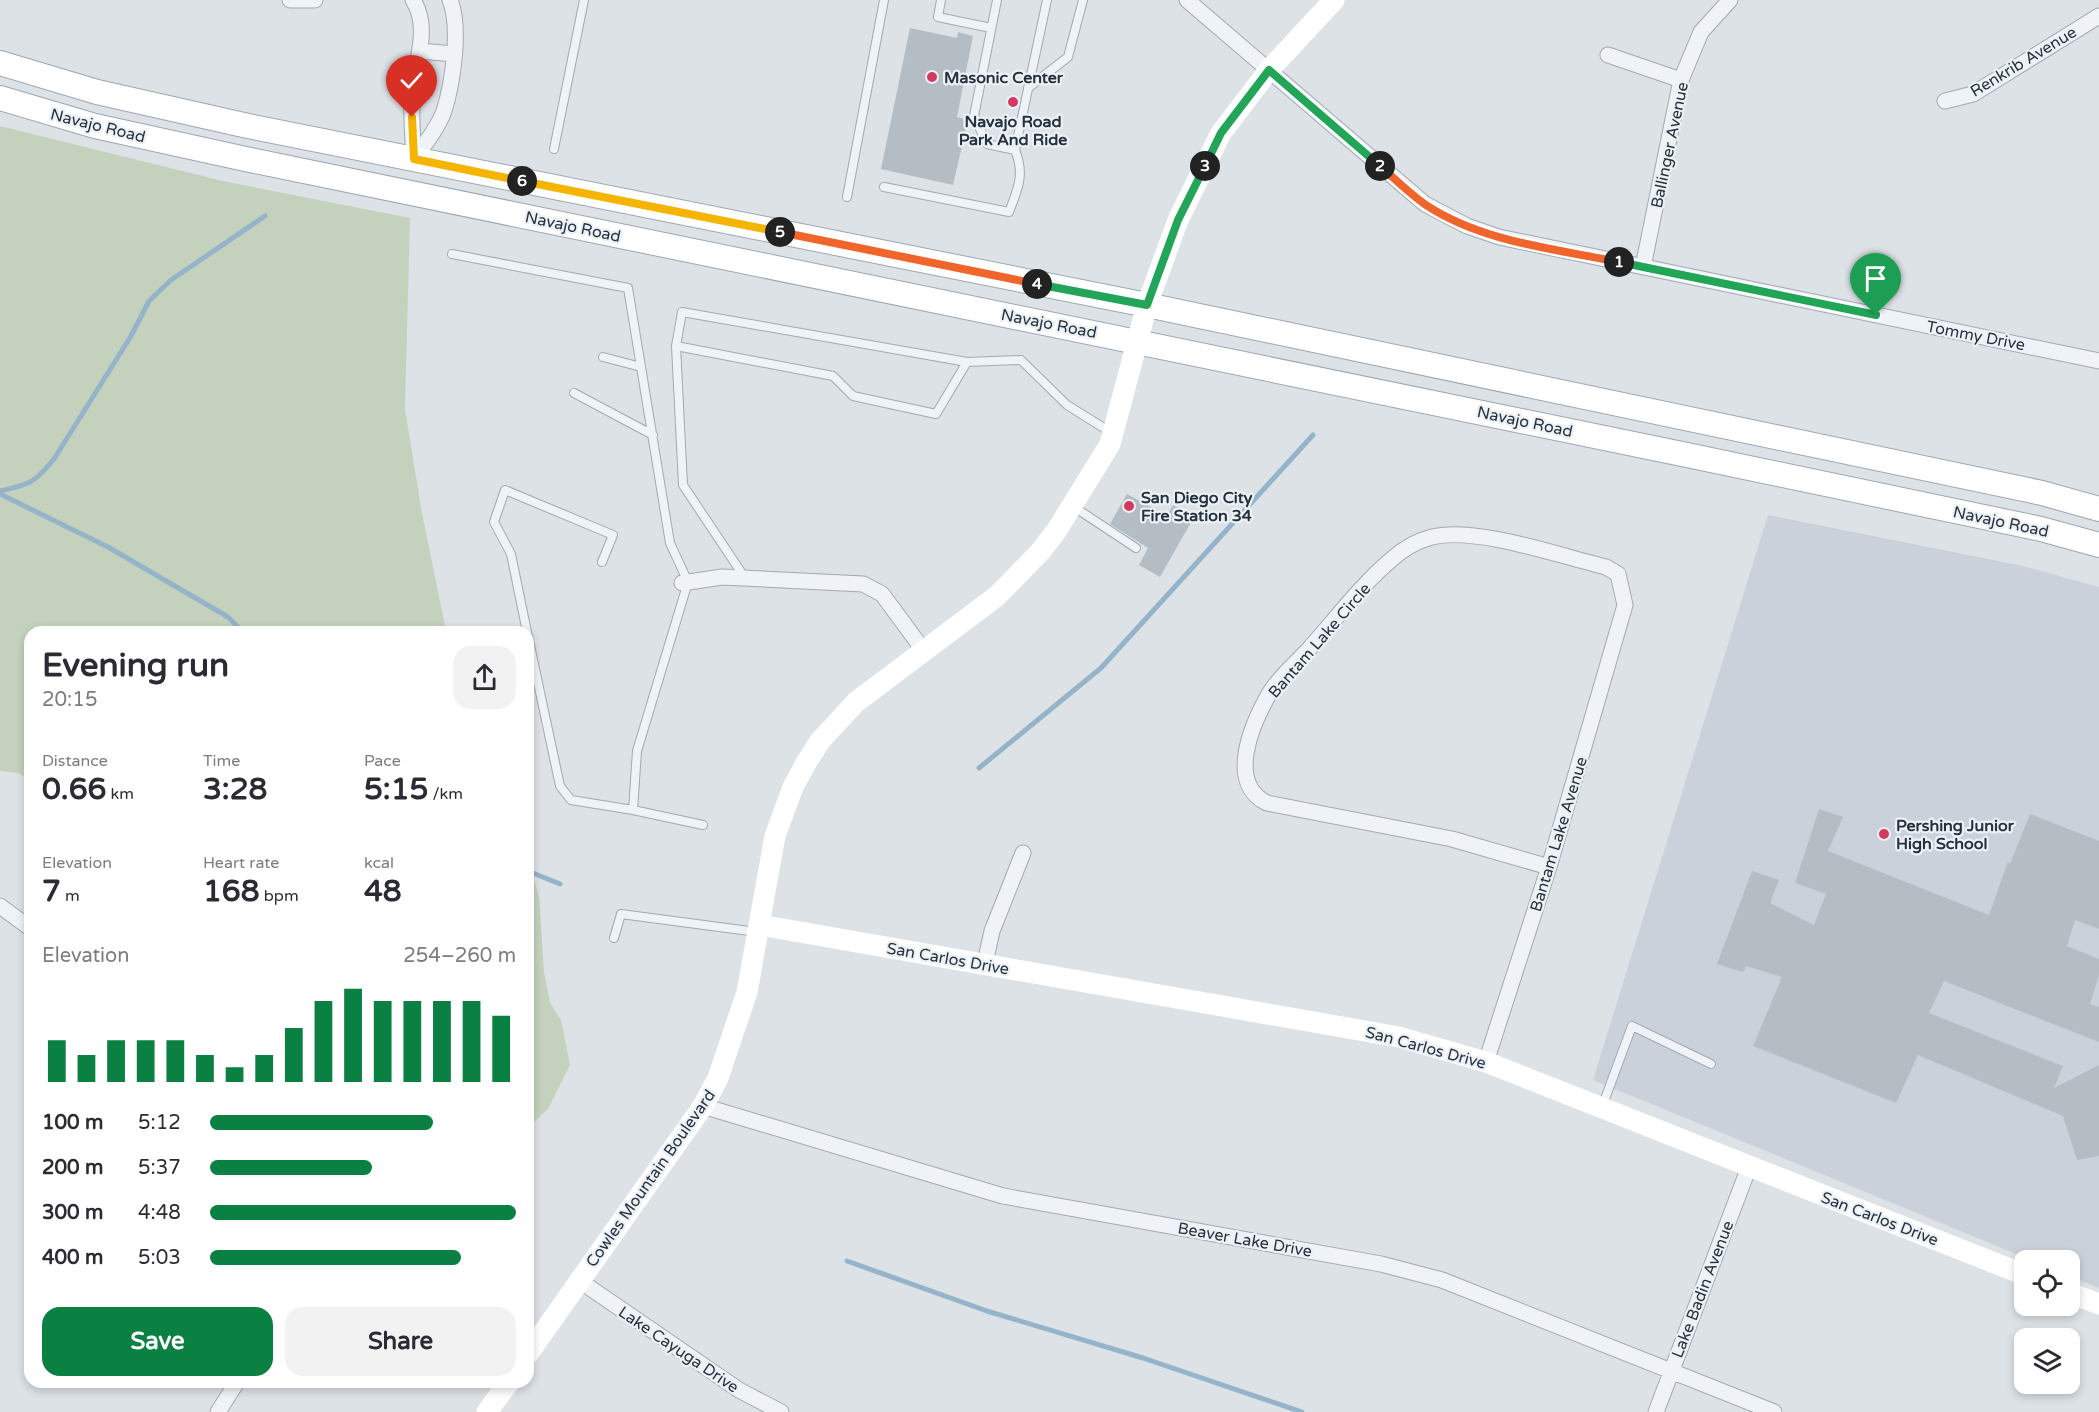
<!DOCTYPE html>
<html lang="en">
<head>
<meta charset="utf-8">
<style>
	body { margin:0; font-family:"Varela Round",sans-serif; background:#f2f2f3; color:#2b2b33; height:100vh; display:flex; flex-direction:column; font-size:22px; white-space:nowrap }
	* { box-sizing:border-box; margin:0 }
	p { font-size:20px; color:#7c7c81 }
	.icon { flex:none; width:33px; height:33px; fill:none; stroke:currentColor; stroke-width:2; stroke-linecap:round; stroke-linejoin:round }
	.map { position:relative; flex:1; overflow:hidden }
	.side { position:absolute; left:24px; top:626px; width:510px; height:762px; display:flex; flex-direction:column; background:#fff; border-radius:18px; box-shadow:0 3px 9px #0003 }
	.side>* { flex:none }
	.buttons { position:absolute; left:2014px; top:1250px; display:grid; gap:12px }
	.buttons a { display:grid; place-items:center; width:66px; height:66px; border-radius:12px; background:#fff; box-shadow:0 3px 9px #0003; font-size:30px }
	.pin { position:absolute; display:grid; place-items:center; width:51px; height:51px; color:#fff; margin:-62px -26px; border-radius:50% 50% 50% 0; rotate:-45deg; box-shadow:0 0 6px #0007 }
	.pin .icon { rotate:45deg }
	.km { position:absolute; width:30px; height:30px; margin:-15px; border-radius:50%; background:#222; color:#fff; font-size:16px; line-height:30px; text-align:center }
	.round { display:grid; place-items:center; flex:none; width:63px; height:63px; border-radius:18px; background:#f2f2f3 }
	.headline { display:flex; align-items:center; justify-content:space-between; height:102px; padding:0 18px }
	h1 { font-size:33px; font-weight:700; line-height:45px }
	.figures { display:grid; grid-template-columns:repeat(3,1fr); gap:9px; height:102px; padding:6px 18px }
	.figures div { display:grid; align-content:center }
	.figures b { font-size:30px; font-weight:700 }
	.figures small { font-size:16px; font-weight:400 }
	.figures p { font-size:16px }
	.chart { height:168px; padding:12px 18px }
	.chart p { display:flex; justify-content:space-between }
	.chart svg { width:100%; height:108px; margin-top:6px; stroke:#0b8043; stroke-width:6 }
	.primary-button { display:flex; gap:12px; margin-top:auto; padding:12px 18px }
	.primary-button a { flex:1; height:69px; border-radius:18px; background:#0b8043; color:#fff; font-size:24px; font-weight:700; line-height:69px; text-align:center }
	.primary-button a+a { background:#f2f2f3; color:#2b2b33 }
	ul { padding:0 18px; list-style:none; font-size:20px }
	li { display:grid; grid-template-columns:96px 72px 1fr; align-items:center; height:45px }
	li i { height:15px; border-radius:8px; background:#0b8043 }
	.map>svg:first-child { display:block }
</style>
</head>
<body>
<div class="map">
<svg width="2099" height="1412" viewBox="0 0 2099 1412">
	<rect width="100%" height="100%" fill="#dde2e7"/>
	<path fill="#cbd1da" d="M1768 515 2023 566 2099 587V1288L2070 1276V1260H2031L1593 1080Z"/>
	<path fill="#c4d2bd" d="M0 126 223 181 410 218 405 409 421 508 446 631 30 632V779L18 773 0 771Z
		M528 861 539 896 544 972 550 1003 561 1020 570 1065 548 1109 528 1128Z"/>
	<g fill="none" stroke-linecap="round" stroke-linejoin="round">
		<path stroke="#95b4ca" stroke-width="5" d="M0 491C31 484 34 483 54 459L131 336 149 301 171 280 265 216
			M0 494 108 547 228 617 243 632
			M979 768 1101 668 1313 435
			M528 871 560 884
			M847 1261 987 1311 1143 1358 1302 1412"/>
	</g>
	<path fill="#b4bcc4" d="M910 28 957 38 958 32 973 36 957 117 968 120 953 185 881 169Z
		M1127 494 1167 516 1173 505 1194 517 1160 577 1139 565 1148 548 1110 524Z
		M1819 809 1843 817 1828 851 1989 915 2008 862 2010 864 2030 814 2099 841V929L2075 920 2067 946 2099 959V975L2090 1004 2099 1007V1042L1944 981 1929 1013 2063 1066 2054 1088 2099 1065V1156L2077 1160 2063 1116 1918 1055 1896 1103 1753 1046 1782 977 1746 966 1743 972 1717 964 1752 871 1779 880 1770 903 1814 925 1826 894 1795 883Z"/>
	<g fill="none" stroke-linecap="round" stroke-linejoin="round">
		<g stroke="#a2a9b1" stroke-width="10">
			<path id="lane" d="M941 0 938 17 991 28
				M997 0 974 116 987 144 1015 150
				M1028 88 1068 57 1083 0
				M554 149 584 0
				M884 187 1009 212C1018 189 1025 174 1015 150L1047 0
				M847 197 884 0
				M452 254 628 288 670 543 688 582 637 751 633 810 703 825
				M676 346 683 485 745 578
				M603 357 641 367
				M967 362 936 414 853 396 833 376 676 346 682 312 967 362 1021 360 1067 405 1112 433
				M574 393 653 435
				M1074 507 1136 548
				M527 632 511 554 494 522 505 490 613 535 602 562
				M528 636 560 786 571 800 633 810
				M614 938 621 914 757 932
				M1602 1107 1632 1026 1711 1064"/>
		</g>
		<g stroke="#a2a9b1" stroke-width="17">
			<path id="street" d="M290 0H315
				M413 0C432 30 413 67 412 99 411 119 413 139 414 159
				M1187 0 1425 204 1467 226 1499 237 2099 361
				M420 51 454 54
				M1608 55 1681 80
				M1945 101 1973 94 2099 16
				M414 159C424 145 438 128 444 111 453 82 461 28 450 0
				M1643 267 1681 80 1701 32 1730 0
				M682 583 722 577 863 584 882 594 924 651
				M0 906 30 928
				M985 963 992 931 1023 853
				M1486 1062 1549 867 1625 605 1618 574 1606 567C1560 556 1476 526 1432 537 1417 541 1403 549 1392 559 1361 585 1335 620 1308 650 1296 663 1278 678 1269 694 1252 724 1226 783 1267 803L1452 839 1549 867
				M703 1106 1003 1196 1381 1264 1442 1280 1774 1412
				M580 1281 739 1390 781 1412
				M218 1412 237 1382
				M1656 1412 1749 1167"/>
		</g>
		<g stroke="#9ba7b4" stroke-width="26">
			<path id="primary" d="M0 63 97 92 248 126 1147 305 2042 493 2099 509
				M0 98 95 126 250 160 1687 455 2041 529 2099 545"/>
		</g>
		<use href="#lane" stroke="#eff2f6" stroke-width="8"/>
		<use href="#street" stroke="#eff2f6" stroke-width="15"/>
		<path stroke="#fff" stroke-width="21" d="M760 925 1399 1037 1486 1062 2025 1275
			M2070 1293 2099 1304
			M528 1354 703 1106 718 1078 747 992 775 836 793 787 806 763 820 741 856 702 997 596 1040 552 1057 530 1110 444 1147 305 1178 220 1221 133 1269 70 1334 0
			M487 1412 509 1382"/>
		<use href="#primary" stroke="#fff" stroke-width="24"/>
	</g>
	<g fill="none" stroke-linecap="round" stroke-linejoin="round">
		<g stroke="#fff" stroke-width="12">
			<path id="split-1" d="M1619 262 1876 315"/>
		</g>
		<g stroke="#fff" stroke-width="12">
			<path id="split-2" d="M1380 166C1395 179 1410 194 1426 205 1482 242 1555 249 1619 262"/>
		</g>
		<g stroke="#fff" stroke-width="12">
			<path id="split-3" d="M1205 166 1221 133 1269 70 1380 166"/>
		</g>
		<g stroke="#fff" stroke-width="12">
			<path id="split-4" d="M1037 284 1147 305 1178 220 1205 166"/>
		</g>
		<g stroke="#fff" stroke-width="12">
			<path id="split-5" d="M780 232 1037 284"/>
		</g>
		<g stroke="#fff" stroke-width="12">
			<path id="split-6" d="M522 181 780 232"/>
		</g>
		<g stroke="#fff" stroke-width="12">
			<path id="split-7" d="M412 117 414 159 522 181"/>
		</g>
		<use href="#split-1" stroke="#22a559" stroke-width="8"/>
		<use href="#split-2" stroke="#f0652b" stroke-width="8"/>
		<use href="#split-3" stroke="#22a559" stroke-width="8"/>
		<use href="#split-4" stroke="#22a559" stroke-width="8"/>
		<use href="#split-5" stroke="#f0652b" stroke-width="8"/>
		<use href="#split-6" stroke="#f5b400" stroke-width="8"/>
		<use href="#split-7" stroke="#f5b400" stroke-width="8"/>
	</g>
	<g fill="#d43a60" stroke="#ecf1f5" stroke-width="2">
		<circle cx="932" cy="77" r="6"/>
		<circle cx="1013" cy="102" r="6"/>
		<circle cx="1129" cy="506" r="6"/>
		<circle cx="1884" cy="834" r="6"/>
	</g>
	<g text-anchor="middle" stroke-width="4.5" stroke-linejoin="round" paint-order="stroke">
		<g font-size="16" fill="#26313f" stroke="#ecf1f5">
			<text transform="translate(2023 61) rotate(-31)" y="6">Renkrib Avenue</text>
			<text transform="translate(98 125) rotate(14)" y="6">Navajo Road</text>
			<text transform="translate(1669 145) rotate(-78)" y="6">Ballinger Avenue</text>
			<text transform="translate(573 226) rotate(12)" y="6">Navajo Road</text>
			<text transform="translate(1049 323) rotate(11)" y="6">Navajo Road</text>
			<text transform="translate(1976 335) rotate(11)" y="6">Tommy Drive</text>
			<text transform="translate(1525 421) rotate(12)" y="6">Navajo Road</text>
			<text transform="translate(2001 521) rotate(12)" y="6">Navajo Road</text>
			<text transform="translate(1319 640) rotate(-49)" y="6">Bantam Lake Circle</text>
			<text transform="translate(1558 834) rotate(-73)" y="6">Bantam Lake Avenue</text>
			<text transform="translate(948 958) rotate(10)" y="6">San Carlos Drive</text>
			<text transform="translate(1426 1047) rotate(15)" y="6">San Carlos Drive</text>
			<text transform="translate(650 1178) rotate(-55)" y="6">Cowles Mountain Boulevard</text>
			<text transform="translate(1880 1218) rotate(21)" y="6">San Carlos Drive</text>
			<text transform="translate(1245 1239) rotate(10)" y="6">Beaver Lake Drive</text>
			<text transform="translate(1702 1289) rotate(-69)" y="6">Lake Badin Avenue</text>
			<text transform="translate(679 1349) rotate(34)" y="6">Lake Cayuga Drive</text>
		</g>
		<g font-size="16" font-weight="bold" fill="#26313f" stroke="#ecf1f5" text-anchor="start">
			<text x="944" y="83">Masonic Center</text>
			<text x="1013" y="127" text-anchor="middle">Navajo Road<tspan x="1013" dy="18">Park And Ride</tspan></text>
			<text x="1141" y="503">San Diego City<tspan x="1141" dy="18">Fire Station 34</tspan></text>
			<text x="1896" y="831">Pershing Junior<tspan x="1896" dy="18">High School</tspan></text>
		</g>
	</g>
</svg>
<div class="buttons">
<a><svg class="icon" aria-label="locate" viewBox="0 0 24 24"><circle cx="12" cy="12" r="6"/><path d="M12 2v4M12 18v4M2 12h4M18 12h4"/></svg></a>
<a><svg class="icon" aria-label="layers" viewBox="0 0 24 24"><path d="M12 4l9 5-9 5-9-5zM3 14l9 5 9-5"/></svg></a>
</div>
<div class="pin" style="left:1876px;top:315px;background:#1e9e55"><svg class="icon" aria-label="arrive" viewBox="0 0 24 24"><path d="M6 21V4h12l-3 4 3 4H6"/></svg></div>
<div class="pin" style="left:412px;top:117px;background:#d93025"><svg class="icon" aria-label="check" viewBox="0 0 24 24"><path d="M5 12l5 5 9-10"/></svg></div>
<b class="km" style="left:1619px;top:262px">1</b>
<b class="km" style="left:1380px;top:166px">2</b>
<b class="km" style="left:1205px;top:166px">3</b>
<b class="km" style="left:1037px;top:284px">4</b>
<b class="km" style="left:780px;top:232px">5</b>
<b class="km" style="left:522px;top:181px">6</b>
<section class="side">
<div class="headline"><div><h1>Evening run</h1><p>20:15</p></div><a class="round"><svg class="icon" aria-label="share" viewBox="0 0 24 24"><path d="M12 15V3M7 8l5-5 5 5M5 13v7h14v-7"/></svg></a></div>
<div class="figures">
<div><p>Distance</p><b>0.66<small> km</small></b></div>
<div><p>Time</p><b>3:28</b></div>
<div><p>Pace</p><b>5:15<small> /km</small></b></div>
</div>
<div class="figures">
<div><p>Elevation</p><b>7<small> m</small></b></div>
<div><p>Heart rate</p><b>168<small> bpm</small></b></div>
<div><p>kcal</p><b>48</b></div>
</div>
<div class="chart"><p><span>Elevation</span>254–260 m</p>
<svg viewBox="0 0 160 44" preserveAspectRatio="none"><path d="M5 44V27M15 44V33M25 44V27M35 44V27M45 44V27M55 44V33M65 44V38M75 44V33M85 44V22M95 44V11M105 44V6M115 44V11M125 44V11M135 44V11M145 44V11M155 44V17"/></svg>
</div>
<ul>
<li><b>100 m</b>5:12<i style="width:73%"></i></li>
<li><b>200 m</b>5:37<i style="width:53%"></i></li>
<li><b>300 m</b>4:48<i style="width:100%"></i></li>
<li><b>400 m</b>5:03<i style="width:82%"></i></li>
</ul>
<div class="primary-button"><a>Save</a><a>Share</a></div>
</section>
</div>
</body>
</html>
